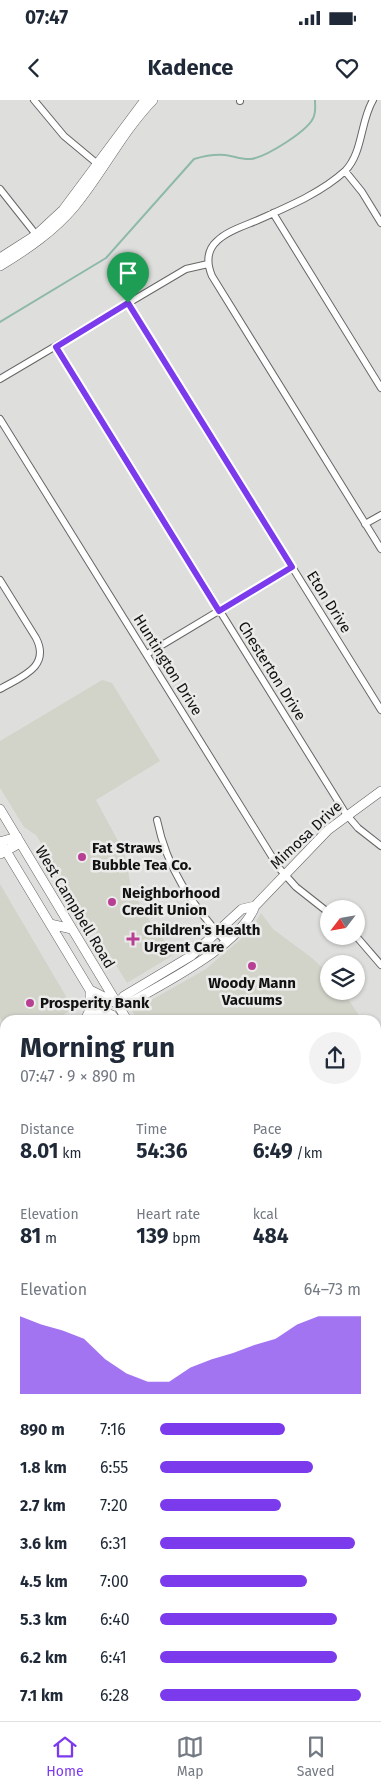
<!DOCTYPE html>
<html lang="en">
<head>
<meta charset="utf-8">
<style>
	body { margin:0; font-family:"Fira Sans",sans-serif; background:#f2f2f3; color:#1f2937; height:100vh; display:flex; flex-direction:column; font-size:19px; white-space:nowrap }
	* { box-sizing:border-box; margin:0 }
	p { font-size:16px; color:#747a83 }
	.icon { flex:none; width:28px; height:28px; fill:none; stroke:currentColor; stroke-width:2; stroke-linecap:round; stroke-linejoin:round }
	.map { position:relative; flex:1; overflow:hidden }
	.drawer { position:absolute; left:0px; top:915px; width:381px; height:706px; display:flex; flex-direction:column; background:#fff; border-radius:15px 15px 0 0; box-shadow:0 1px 4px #0004 }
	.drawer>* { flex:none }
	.needle { width:32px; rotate:239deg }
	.tools { position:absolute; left:320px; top:800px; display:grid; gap:10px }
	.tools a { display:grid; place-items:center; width:45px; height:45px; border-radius:50%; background:#fff; box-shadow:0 1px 4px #0004; font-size:25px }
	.pin { position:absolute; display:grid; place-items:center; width:42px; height:42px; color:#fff; margin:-51px -21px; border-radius:50% 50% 50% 0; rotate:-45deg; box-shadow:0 0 5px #0007 }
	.pin .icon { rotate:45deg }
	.round { display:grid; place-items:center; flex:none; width:52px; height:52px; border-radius:26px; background:#f2f2f3 }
	.head { display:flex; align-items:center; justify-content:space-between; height:85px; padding:0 20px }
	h1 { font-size:28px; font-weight:700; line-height:38px }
	.figures { display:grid; grid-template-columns:repeat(3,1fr); gap:8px; height:85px; padding:5px 20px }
	.figures div { display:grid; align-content:center }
	.figures b { font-size:21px; font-weight:700 }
	.figures small { font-size:14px; font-weight:400 }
	.figures p { font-size:14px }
	.chart { height:140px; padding:10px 20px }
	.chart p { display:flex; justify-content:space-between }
	.chart svg { width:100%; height:90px; margin-top:5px; fill:#7c3aed; opacity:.7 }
	ul { padding:0 20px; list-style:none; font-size:16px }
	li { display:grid; grid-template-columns:80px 60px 1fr; align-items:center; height:38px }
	li i { height:12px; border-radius:6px; background:#7c3aed }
	.status { display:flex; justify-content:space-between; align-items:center; height:35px; padding:0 25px; background:#fff; direction:ltr }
	.status svg { height:14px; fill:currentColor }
	header { display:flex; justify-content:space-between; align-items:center; height:65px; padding:0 20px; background:#fff; font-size:22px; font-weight:700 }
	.tabs { display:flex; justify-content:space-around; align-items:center; height:70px; border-top:1px solid #e0e1e3; background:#fff; font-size:14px; color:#747a83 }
	.tabs a { display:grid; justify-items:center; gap:2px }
	.tabs .on { color:#7c3aed }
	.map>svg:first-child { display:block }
</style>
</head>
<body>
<div class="status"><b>07:47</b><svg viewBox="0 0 49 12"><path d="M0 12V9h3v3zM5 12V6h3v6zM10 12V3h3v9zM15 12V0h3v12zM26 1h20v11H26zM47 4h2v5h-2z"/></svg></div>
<header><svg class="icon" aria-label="back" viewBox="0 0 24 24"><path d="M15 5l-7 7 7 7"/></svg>Kadence<svg class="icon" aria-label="heart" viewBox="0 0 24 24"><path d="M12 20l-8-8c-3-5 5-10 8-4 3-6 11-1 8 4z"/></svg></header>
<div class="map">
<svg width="381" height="1621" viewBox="0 0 381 1621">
	<rect width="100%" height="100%" fill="#dedfdc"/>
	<path fill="#d2d4ca" d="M102 580 112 583 160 661 96 700 124 752 132 791 154 828 175 854 127 883 36 735 24 727 0 688V641Z
		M0 784 70 903V910L57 920H5V925L0 918Z
		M261 813 273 829 312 858 329 874V891H343L362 920H138L132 911 206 869 250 831Z
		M376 943 381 951V1127L376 1130Z
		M5 1081V1284L0 1275V1084Z
		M381 1162V1345L376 1337V1165Z
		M5 1389V1616H48L40 1621H0V1392Z
		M376 1390 381 1398V1469L376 1471Z"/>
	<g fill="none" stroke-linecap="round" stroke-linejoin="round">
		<path stroke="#8eb9aa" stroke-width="2" d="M0 222 106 158 194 59C204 56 214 54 225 55 234 56 242 60 251 59 266 57 310 30 314 16 316 11 315 5 315 0"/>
		<g stroke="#676765" stroke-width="8">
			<path id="minor" d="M34 0 64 36 100 66
				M240 0V1
				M373 0C360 22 363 53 345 71 321 93 287 107 258 120 244 126 227 131 217 141 206 151 207 164 212 176L381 449
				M345 71 362 92 381 123
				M0 89 38 137
				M273 113 381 288
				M128 203 381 610
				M56 247 346 714 358 728 381 746
				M0 279 186 169 208 164
				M0 319 279 768 296 787 329 813
				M365 424 381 415
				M0 480 36 538C51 567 21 577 0 589
				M147 554 292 467
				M157 720C167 769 192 805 225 841
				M356 836 381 865
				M0 981 5 978
				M0 1021 4 1028
				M0 1074 5 1071
				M376 1525 381 1522
				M283 1616 286 1621
				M233 1621 238 1616"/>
		</g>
		<g stroke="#676765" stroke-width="10">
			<path id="tertiary" d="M0 158 36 135 63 110 145 0
				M0 166C28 149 54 131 75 106 103 72 122 32 153 0
				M0 742 17 737
				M0 754 20 743
				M118 904H128C165 882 240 846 255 806L328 730 381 691
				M118 904 124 896 191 856 242 809 255 806
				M83 920 103 912
				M0 945 5 953
				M0 965 5 971
				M0 1294 5 1303
				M0 1314 5 1322"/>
		</g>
		<g stroke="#676765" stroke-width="10">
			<path id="secondary" d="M0 709 127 920
				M0 741 108 920
				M50 824 72 829
				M90 890 118 904
				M103 912 112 915 116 920
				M86 918 90 910V893
				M376 1139 381 1137
				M376 1147 381 1144
				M376 1155 381 1152
				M376 1349 381 1357
				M0 1364 5 1361
				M376 1374 381 1381
				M0 1380 5 1377"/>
		</g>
		<use href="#minor" stroke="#fff" stroke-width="6"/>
		<use href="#tertiary" stroke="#fff" stroke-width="9"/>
		<use href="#secondary" stroke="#fff" stroke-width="9"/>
	</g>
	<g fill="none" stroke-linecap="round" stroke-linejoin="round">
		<g stroke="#fff" stroke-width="10">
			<path id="route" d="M128 203 292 467 219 511 56 247Z"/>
		</g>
		<use href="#route" stroke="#7c3aed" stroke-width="6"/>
	</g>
	<g fill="#b84094" stroke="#ebece9" stroke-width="2">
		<circle cx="82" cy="757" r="5"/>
		<circle cx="112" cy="802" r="5"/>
		<path d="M130.5 831.5h5v5h5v5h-5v5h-5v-5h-5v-5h5z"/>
		<circle cx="252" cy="866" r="5"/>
		<circle cx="30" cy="903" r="5"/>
	</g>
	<g text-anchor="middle" stroke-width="5" stroke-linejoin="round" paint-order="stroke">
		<g font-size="15" fill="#111211" stroke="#ebece9">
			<text transform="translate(329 502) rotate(58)" y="5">Eton Drive</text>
			<text transform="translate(168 565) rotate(58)" y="5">Huntington Drive</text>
			<text transform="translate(272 571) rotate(58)" y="5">Chesterton Drive</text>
			<text transform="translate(306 735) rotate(-43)" y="5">Mimosa Drive</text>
			<text transform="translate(75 807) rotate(59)" y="5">West Campbell Road</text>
		</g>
		<g font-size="15" font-weight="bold" fill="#111211" stroke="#ebece9" text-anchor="start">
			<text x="92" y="753">Fat Straws<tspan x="92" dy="17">Bubble Tea Co.</tspan></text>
			<text x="122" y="798">Neighborhood<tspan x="122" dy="17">Credit Union</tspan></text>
			<text x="144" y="835">Children's Health<tspan x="144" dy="17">Urgent Care</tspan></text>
			<text x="252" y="888" text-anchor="middle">Woody Mann<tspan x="252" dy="17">Vacuums</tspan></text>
			<text x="40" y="908">Prosperity Bank</text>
		</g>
	</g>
</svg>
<div class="tools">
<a><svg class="needle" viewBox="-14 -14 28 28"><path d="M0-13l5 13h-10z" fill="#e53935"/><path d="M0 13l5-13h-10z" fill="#747a83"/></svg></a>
<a><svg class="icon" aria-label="layers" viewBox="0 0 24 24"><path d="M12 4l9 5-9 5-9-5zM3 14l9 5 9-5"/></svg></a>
</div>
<div class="pin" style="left:128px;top:203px;background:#1e9e55"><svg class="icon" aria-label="arrive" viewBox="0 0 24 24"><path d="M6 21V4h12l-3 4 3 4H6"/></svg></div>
<section class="drawer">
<div class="head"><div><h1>Morning run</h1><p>07:47 · 9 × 890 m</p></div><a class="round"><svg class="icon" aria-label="share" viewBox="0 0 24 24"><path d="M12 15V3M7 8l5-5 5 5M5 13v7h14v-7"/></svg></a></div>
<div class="figures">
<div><p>Distance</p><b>8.01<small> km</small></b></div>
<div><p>Time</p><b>54:36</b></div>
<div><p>Pace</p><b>6:49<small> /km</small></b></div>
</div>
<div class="figures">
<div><p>Elevation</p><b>81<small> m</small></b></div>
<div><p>Heart rate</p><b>139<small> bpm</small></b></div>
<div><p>kcal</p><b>484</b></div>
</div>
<div class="chart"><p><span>Elevation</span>64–73 m</p>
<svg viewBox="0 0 160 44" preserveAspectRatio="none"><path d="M0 44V6L10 10L20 13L30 17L40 27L50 34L60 38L70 38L80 31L90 27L100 24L110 20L120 17L130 10L140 6L150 6L160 6V44z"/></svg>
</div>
<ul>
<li><b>890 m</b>7:16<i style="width:62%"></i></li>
<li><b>1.8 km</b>6:55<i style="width:76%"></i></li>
<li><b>2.7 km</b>7:20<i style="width:60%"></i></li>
<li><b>3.6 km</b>6:31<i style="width:97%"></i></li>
<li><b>4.5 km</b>7:00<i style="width:73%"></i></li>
<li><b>5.3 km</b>6:40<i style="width:88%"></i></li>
<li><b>6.2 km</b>6:41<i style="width:88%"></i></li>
<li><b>7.1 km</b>6:28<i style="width:100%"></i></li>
</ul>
</section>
</div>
<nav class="tabs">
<a class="on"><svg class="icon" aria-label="home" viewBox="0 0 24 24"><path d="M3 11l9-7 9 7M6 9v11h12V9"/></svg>Home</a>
<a><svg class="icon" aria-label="map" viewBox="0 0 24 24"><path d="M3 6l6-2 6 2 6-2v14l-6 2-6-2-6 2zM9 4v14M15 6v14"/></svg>Map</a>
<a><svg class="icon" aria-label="saved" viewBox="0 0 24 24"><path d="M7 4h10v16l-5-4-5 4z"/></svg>Saved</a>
</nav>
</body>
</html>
